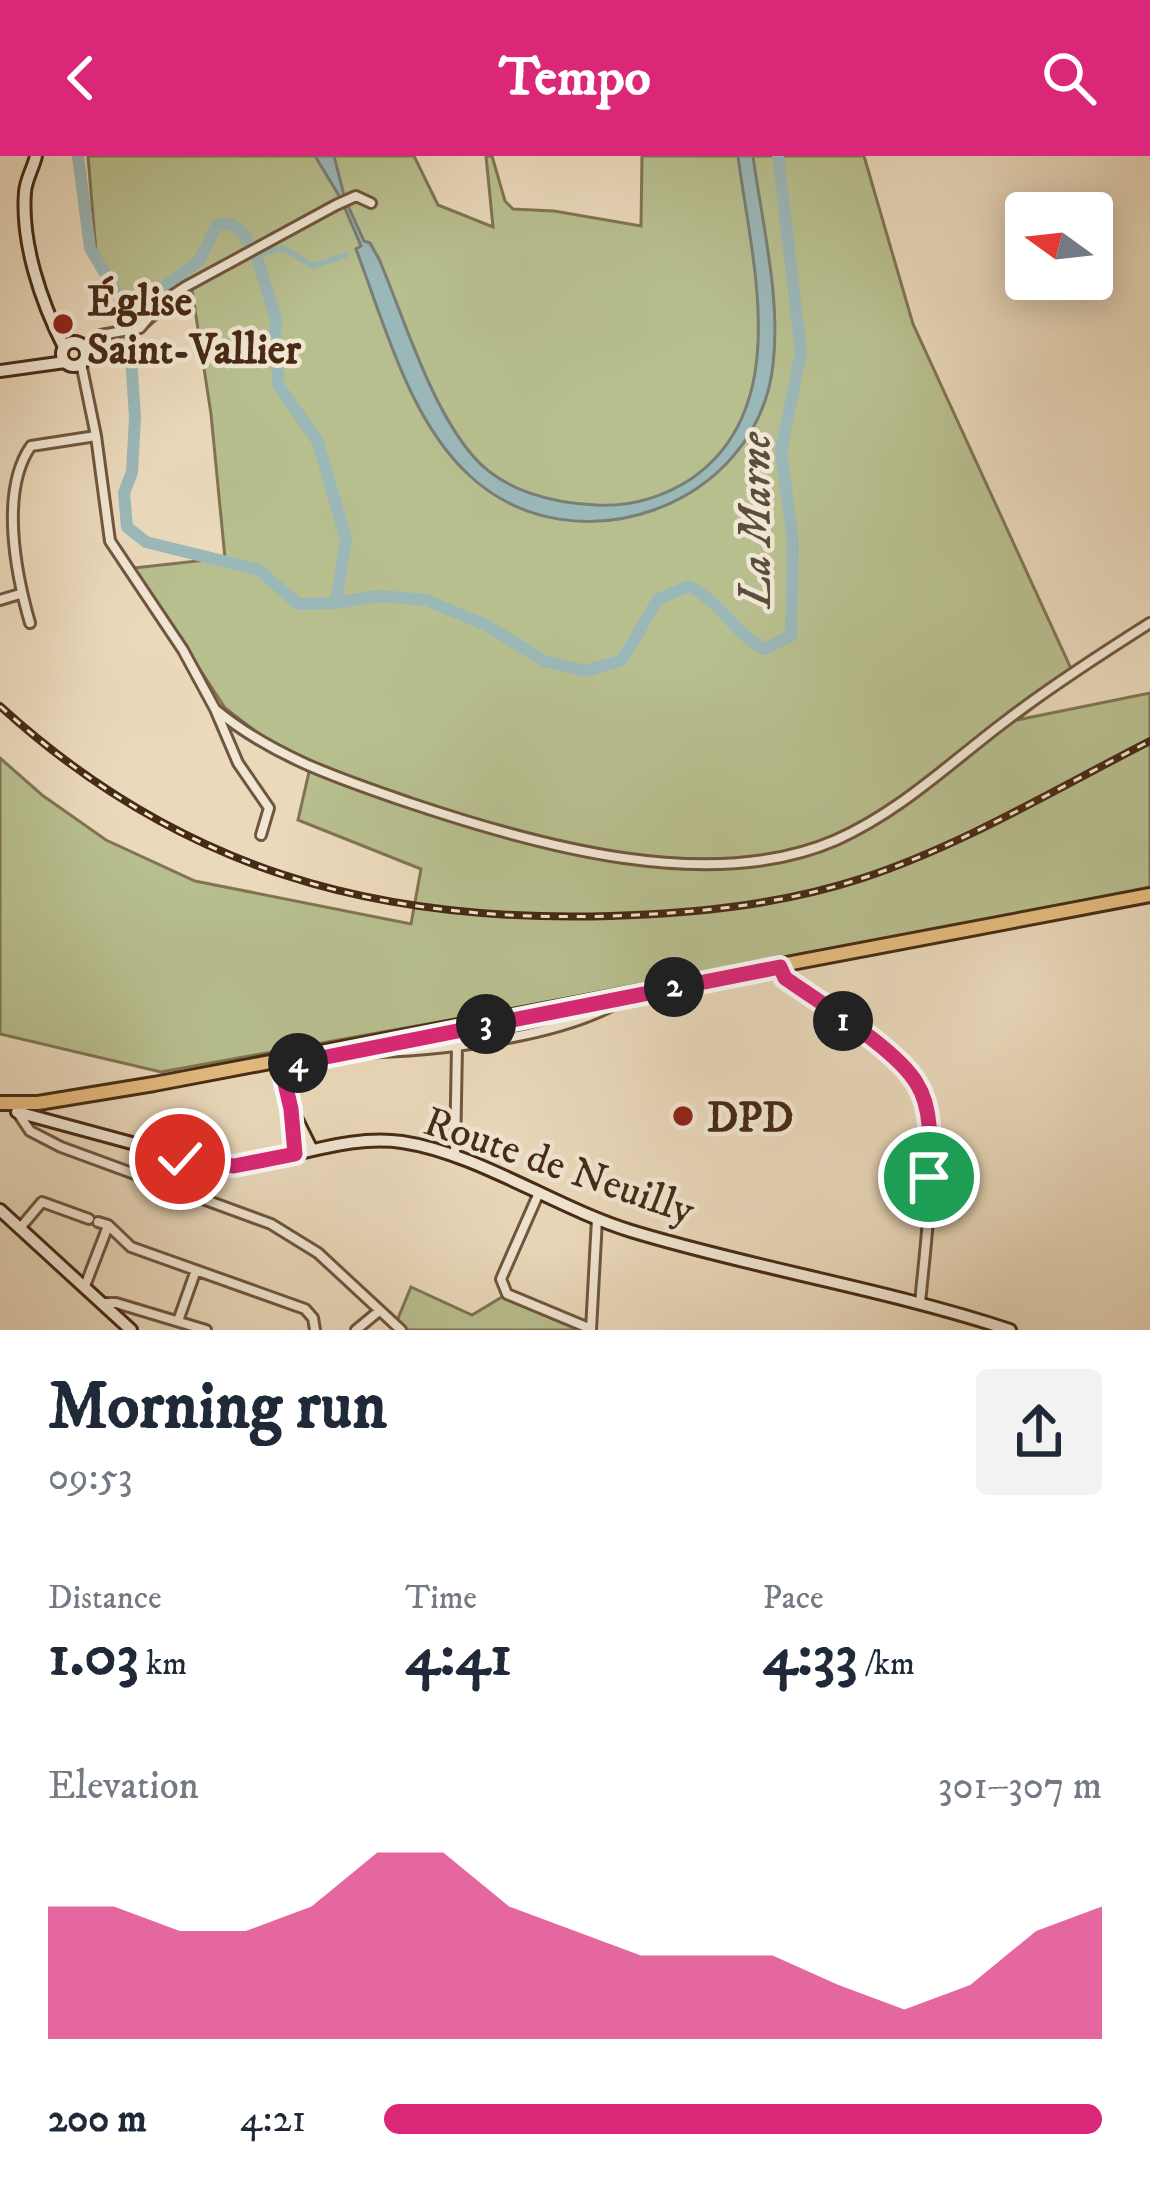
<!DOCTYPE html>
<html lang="en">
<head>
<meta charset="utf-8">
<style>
	body { margin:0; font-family:"IM FELL DW Pica",serif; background:#f2f2f3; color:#1f2937; height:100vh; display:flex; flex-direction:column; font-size:45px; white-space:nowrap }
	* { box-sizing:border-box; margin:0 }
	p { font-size:39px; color:#747a83 }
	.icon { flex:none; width:66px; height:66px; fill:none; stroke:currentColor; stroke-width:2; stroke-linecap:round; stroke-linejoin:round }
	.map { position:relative; height:1174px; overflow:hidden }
	.panel { display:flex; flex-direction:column; background:#fff; flex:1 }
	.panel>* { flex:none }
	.needle { width:78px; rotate:285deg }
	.buttons { position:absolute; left:1005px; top:36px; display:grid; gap:24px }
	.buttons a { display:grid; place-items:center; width:108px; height:108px; border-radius:12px; background:#fff; box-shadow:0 6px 30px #0003; font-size:60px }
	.pin { position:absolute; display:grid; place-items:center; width:102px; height:102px; color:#fff; margin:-51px; border:6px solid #fff; border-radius:50%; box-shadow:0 3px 12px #0007 }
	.km { position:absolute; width:60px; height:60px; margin:-30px; border-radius:50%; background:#222; color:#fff; font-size:33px; line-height:60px; text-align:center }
	.round { display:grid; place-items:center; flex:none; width:126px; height:126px; border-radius:12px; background:#f2f2f3 }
	.headline { display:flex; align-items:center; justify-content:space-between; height:204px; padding:0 48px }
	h1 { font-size:66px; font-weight:700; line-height:90px }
	.figures { display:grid; grid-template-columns:repeat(3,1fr); gap:18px; height:204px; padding:12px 48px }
	.figures div { display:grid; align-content:center }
	.figures b { font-size:60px; font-weight:700 }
	.figures small { font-size:33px; font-weight:400 }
	.figures p { font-size:33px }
	.chart { height:336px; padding:24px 48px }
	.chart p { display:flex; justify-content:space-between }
	.chart svg { width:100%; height:216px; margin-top:12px; fill:#db2777; opacity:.7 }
	ul { padding:0 48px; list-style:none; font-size:39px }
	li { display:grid; grid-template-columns:192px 144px 1fr; align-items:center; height:90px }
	li i { height:30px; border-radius:15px; background:#db2777 }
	header { display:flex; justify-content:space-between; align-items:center; height:156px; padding:0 48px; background:#db2777; color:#fff; font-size:54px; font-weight:700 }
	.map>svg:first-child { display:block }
</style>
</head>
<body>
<header><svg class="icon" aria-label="back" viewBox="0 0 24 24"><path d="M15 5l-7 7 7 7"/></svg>Tempo<svg class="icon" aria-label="search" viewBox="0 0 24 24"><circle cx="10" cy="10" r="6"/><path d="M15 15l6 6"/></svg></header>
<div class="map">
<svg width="1150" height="1174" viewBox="0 0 1150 1174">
	<rect width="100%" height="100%" fill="#ead9bb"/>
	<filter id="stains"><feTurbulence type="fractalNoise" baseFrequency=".00167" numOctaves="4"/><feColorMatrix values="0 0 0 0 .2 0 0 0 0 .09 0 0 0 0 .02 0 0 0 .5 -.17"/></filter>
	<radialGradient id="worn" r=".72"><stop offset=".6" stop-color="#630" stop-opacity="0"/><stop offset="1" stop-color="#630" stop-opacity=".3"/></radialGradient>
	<path fill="#b8bf8f" stroke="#807452" stroke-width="3" d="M88 0H414L438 49 493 71 486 0H492L505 45 513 53 554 55 641 70 642 0H864L913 168 1074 519 1017 564 1150 537V731L825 796 161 916 0 878V602L42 639 106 684 195 725 411 768 421 713 298 664 309 616 225 552 134 412 225 402 211 258 192 134 142 176 96 96Z
		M411 1131 472 1159 502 1141 580 1174H404L396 1167Z"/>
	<path fill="#9bb8b9" stroke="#797f77" stroke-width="3" d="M315 0H334L345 43 364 85 370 87 379 103C405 164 430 250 473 300 503 335 552 347 596 349 630 351 663 341 691 323 795 252 751 103 738 0H753C762 67 781 142 773 209 757 351 574 416 470 320 410 266 384 167 356 93L361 90 341 43Z"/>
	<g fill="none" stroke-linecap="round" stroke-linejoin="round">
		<path stroke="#9bb8b9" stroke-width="6" d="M255 99 283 92 313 110 346 99"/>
		<path stroke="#9bb8b9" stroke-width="12" d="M78 0 90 92 128 157 199 105 217 69 231 68 242 76 258 105 276 164 275 195 279 230 318 286 346 383 336 447 379 440 426 444 486 469 544 505 586 515 622 504 658 443 689 430C723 448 730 473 764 493L791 480 793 386 781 295 801 196 778 0
			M128 157 135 261 132 316 124 337 127 371 146 386 259 414 298 448 336 447"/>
		<g stroke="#70563e" stroke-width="14">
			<path id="street" d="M83 190 101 179 140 172 162 146 185 131 336 49 356 40 371 47
				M81 207 96 280 110 385 183 494 215 553 238 607 269 652 261 679
				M0 444 20 438
				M30 467C15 415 0 334 31 290L96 280
				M215 553C273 601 340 623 410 647 535 689 710 739 836 684 901 655 951 606 1007 564 1053 529 1101 498 1150 467
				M780 811 785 822C822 849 892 890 916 926 944 968 924 1097 920 1148
				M353 897C433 895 558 884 626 842
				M18 957 30 975 61 991 271 1068 318 1097 401 1174
				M455 999 457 890
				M170 1034 180 1003
				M538 1039 501 1123 507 1138 591 1173
				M98 1066 108 1069 131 1091 305 1153 313 1162 315 1174
				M20 1072 42 1046 89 1063
				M85 1130 108 1070
				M104 1147H116L206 1174
				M178 1165 196 1114
				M356 1174 379 1155
				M591 1174 597 1063"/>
		</g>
		<g stroke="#472a14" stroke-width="16">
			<path id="secondary" d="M36 0C33 13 26 23 25 36 21 87 41 146 64 191
				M62 198a12 12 0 1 1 24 0a12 12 0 1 1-24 0Z
				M0 215 65 206
				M280 904 291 953 295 998
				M17 956 213 1009C277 1012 338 977 402 986 477 997 556 1052 631 1075 756 1113 886 1133 1010 1174
				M296 962 312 994
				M0 1054 131 1174"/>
		</g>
		<g stroke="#472a14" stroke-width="18">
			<path id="primary" d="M0 947H38L154 928 1150 739"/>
		</g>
		<use href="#street" stroke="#f1e6d3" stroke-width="8"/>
		<use href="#secondary" stroke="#f1e6d3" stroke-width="10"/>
		<use href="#primary" stroke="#e5bc7e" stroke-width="12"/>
		<g stroke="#472a14" stroke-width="8">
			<path id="rail" d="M0 550C179 713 373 767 611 760 698 757 780 749 863 722 963 689 1056 633 1150 585"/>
		</g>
		<use href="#rail" stroke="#f1e6d3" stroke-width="3" stroke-dasharray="9" stroke-linecap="butt"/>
	</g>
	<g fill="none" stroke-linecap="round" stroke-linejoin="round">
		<g stroke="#fff" stroke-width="24">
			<path id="route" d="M180 1003 234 1010 295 998 291 953 281 910 780 811 785 822C820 847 897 893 917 928 933 953 930 993 929 1021"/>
		</g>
		<use href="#route" stroke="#db2777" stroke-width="15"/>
	</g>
	<g fill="#8f2418" stroke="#f1e6d3" stroke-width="4.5">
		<circle cx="63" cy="168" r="12"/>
		<circle cx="683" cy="960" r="12"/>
	</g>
	<g text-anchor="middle" stroke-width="9" stroke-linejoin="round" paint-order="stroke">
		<g font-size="42" font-weight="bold" fill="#472a14" stroke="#f1e6d3" text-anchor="start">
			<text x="87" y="159">Église<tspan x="87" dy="48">Saint-Vallier</tspan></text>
			<text x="707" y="975">DPD</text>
		</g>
		<g font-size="42" fill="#472a14" stroke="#f1e6d3">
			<text transform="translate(560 1008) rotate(19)" y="15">Route de Neuilly</text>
		</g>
		<g font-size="45" font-style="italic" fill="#5c4e3d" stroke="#f1e6d3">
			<text transform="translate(754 364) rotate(-90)" y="16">La Marne</text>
		</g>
	</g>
	<rect width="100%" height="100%" filter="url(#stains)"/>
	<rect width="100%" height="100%" fill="url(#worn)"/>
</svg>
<div class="buttons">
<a><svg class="needle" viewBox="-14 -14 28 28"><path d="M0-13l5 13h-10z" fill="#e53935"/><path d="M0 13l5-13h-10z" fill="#747a83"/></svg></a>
</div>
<div class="pin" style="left:929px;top:1021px;background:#1e9e55"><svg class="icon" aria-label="arrive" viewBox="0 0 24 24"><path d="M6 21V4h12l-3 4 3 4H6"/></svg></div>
<div class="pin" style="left:180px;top:1003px;background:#d93025"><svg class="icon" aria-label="check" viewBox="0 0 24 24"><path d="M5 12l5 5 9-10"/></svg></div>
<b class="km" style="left:843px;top:865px">1</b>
<b class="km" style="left:674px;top:831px">2</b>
<b class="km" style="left:486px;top:868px">3</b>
<b class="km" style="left:298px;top:907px">4</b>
</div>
<section class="panel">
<div class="headline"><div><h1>Morning run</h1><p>09:53</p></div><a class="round"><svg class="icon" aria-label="share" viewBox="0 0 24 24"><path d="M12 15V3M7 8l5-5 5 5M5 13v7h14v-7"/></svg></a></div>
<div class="figures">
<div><p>Distance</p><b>1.03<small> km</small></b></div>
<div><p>Time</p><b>4:41</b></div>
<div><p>Pace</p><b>4:33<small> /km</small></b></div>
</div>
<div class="chart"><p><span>Elevation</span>301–307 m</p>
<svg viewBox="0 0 160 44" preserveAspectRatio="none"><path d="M0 44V17L10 17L20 22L30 22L40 17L50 6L60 6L70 17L80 22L90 27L100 27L110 27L120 33L130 38L140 33L150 22L160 17V44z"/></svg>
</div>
<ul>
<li><b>200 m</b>4:21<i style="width:100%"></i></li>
</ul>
</section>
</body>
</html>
